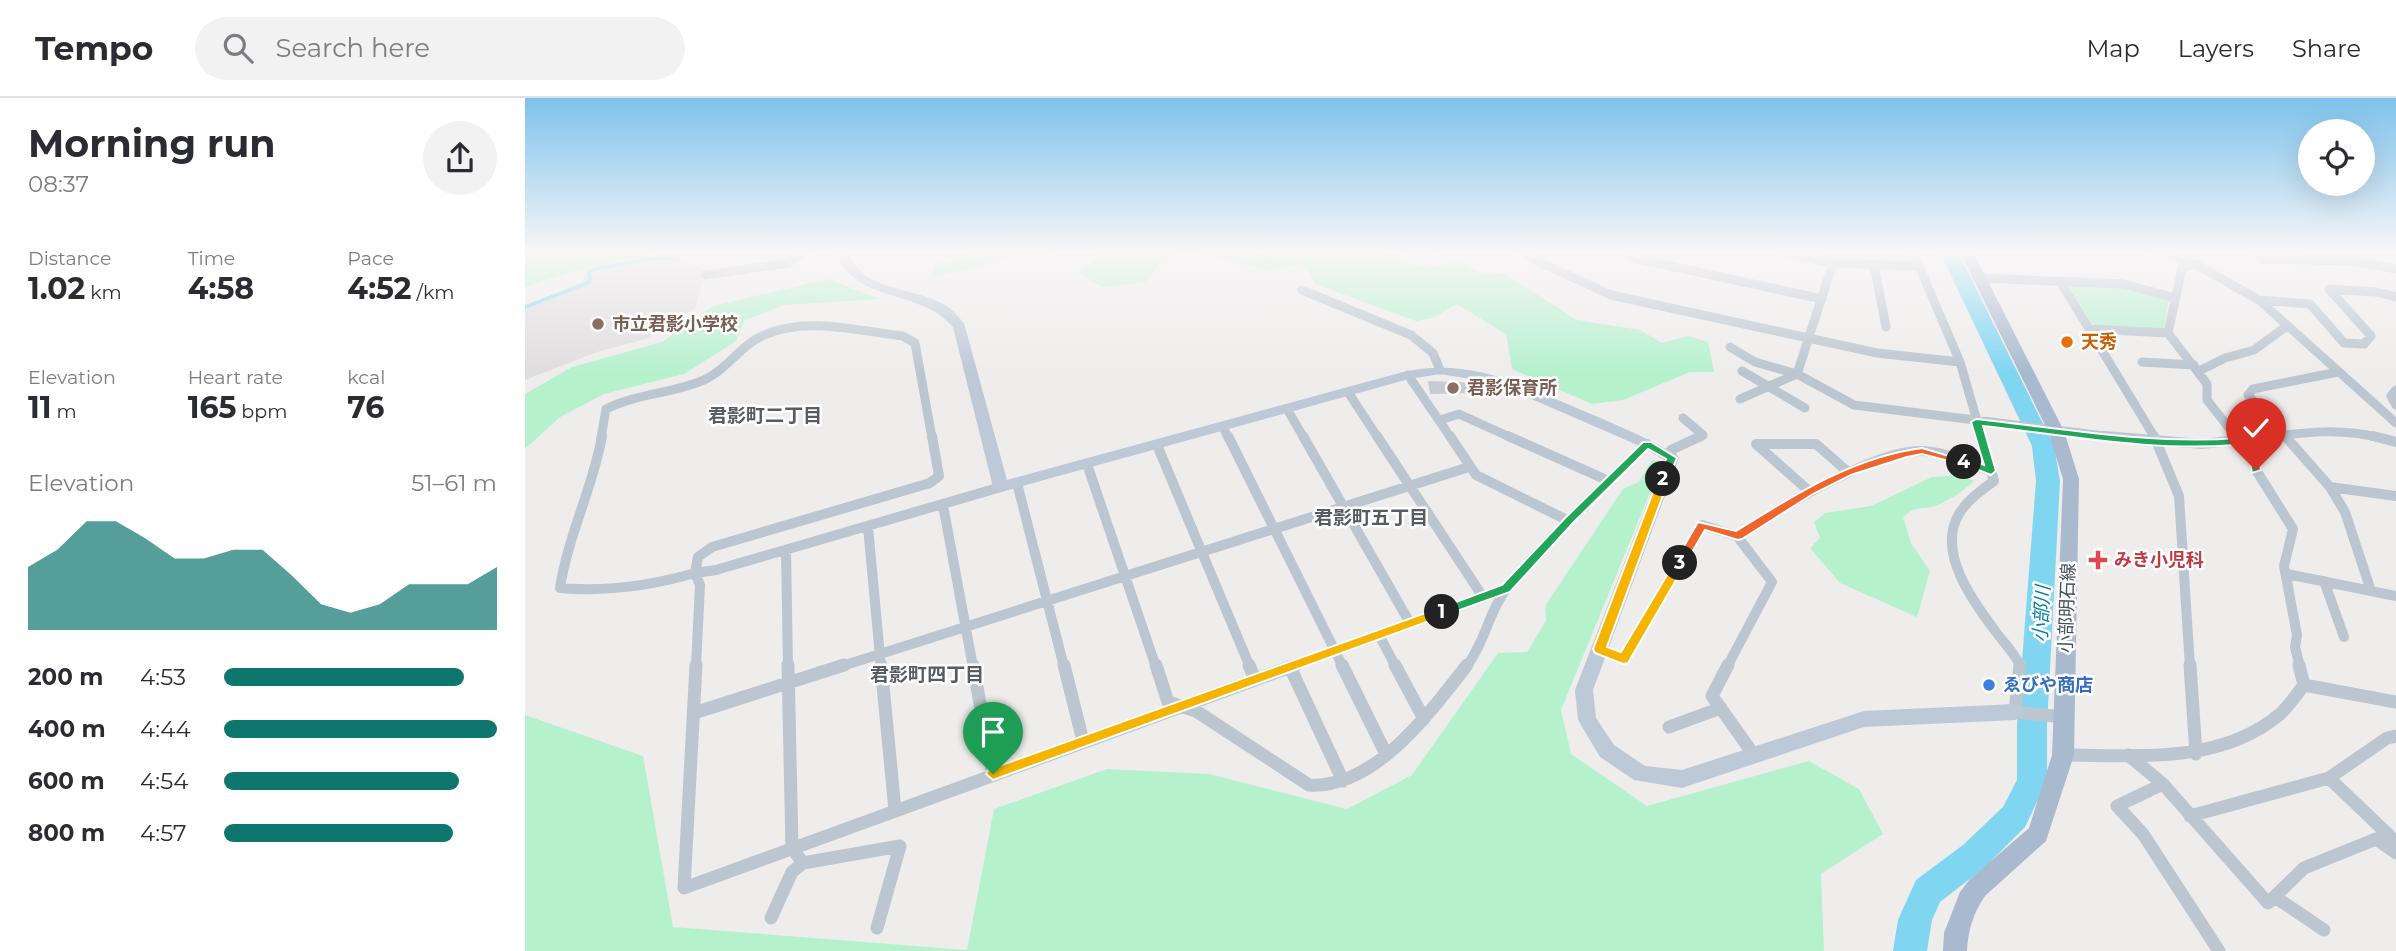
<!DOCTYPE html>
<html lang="en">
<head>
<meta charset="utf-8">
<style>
	body { margin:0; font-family:Montserrat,"Noto Sans JP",sans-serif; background:#f2f2f3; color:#2b2b33; height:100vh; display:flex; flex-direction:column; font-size:26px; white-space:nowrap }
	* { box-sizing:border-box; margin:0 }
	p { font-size:23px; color:#7c7c81 }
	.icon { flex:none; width:38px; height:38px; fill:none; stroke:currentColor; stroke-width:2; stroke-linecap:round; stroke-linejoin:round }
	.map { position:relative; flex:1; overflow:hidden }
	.sheet { display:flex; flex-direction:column; background:#fff; width:525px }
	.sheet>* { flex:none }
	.buttons { position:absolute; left:1773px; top:21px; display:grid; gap:14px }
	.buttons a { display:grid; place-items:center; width:77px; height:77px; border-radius:50%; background:#fff; box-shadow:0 7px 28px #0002; font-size:35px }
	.pin { position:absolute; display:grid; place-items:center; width:60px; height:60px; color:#fff; margin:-72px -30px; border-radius:50% 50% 50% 0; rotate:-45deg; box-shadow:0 0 7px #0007 }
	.pin .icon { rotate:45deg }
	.km { position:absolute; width:35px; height:35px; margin:-18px; border-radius:50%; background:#222; color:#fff; font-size:19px; line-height:35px; text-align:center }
	.round { display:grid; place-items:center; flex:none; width:74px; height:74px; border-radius:37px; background:#f2f2f3 }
	.headline { display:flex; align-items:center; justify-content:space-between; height:119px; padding:0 28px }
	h1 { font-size:38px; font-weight:700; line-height:52px }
	.metrics { display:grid; grid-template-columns:repeat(3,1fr); gap:10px; height:119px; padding:7px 28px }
	.metrics div { display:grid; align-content:center }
	.metrics b { font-size:30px; font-weight:700 }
	.metrics small { font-size:19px; font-weight:400 }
	.metrics p { font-size:19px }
	.chart { height:196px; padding:14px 28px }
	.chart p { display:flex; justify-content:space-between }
	.chart svg { width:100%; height:126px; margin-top:7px; fill:#0f766e; opacity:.7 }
	ul { padding:0 28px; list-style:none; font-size:23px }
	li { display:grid; grid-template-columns:112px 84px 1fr; align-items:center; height:52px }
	li i { height:18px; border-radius:9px; background:#0f766e }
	header { display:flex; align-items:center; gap:42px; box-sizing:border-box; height:98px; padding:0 35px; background:#fff; border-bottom:2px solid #e1e1e2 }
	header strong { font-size:33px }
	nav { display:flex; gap:38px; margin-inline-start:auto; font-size:24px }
	.search { width:490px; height:63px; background:#f2f2f3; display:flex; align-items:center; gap:18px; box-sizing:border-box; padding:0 24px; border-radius:38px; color:#7c7c81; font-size:26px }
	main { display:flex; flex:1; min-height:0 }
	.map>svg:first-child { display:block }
</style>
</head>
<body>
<header>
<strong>Tempo</strong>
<div class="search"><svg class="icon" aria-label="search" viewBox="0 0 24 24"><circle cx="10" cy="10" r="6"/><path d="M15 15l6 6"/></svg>Search here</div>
<nav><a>Map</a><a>Layers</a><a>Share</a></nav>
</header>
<main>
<section class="sheet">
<div class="headline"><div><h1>Morning run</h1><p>08:37</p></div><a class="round"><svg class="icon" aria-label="share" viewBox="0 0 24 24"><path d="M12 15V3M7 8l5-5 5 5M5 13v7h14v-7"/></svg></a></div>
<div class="metrics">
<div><p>Distance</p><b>1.02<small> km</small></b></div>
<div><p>Time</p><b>4:58</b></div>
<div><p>Pace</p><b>4:52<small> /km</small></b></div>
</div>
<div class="metrics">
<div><p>Elevation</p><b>11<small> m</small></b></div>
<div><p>Heart rate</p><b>165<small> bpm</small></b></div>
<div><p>kcal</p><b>76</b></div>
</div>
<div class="chart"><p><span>Elevation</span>51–61 m</p>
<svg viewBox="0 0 160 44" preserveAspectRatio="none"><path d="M0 44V22L10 16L20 6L30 6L40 12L50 19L60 19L70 16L80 16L90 25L100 35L110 38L120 35L130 28L140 28L150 28L160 22V44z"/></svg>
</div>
<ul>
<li><b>200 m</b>4:53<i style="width:88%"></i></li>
<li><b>400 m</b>4:44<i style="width:100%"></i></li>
<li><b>600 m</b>4:54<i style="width:86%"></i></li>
<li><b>800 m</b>4:57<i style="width:84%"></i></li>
</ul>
</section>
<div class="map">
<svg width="1871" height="853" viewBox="0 0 1871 853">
	<rect width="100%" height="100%" fill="#efecec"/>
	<path fill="#e0ddde" d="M156 159 180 173 170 210 121 241 72 254 0 282V208L57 185 60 176 132 160Z"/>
	<path fill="#b6f1ce" d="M0 154H136L45 174 0 189Z
		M456 154H529L516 160 494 158 407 179 410 167Z
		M571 154H654L633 167 620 184 576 189 555 174 575 158Z
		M663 154H715L739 159 742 154H848L902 170 933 164 960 177 978 175 1052 222 1115 232 1137 245 1163 238 1183 244 1189 274H1165L1098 302 1067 306 987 271 981 236 932 206 910 219 891 223 790 186 780 166 744 172Z
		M303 181 355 201 259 207 220 222 211 243 159 276 79 296 35 319 0 351V296L47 269 137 244 188 208Z
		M1544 188 1603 189 1644 202 1639 230 1634 232 1577 230 1566 225Z
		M1127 362 1138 363 1036 612 1046 656 1122 708 1284 663 1334 691 1358 736 1296 776 1299 853H0V617L118 658 148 829 442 852 469 711 582 671 684 676 822 711 887 677 973 555 1002 554 1021 523 1020 508 1098 391 1114 384Z
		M1436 377 1449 383C1437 394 1425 402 1410 408 1394 413 1394 406 1378 419L1386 445 1405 473 1392 519 1315 485 1285 450 1295 440 1289 424 1300 415 1346 408 1407 379Z"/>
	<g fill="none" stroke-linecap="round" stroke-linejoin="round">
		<path stroke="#80d6f1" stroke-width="3.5" d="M0 209 60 186 65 183 64 174 69 171 139 159 152 163"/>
		<path fill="#80d6f1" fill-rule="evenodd" d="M1415 154H1433L1529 348 1535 383 1522 627V683L1500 729 1460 769 1415 804 1407 822 1402 853H1368L1373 822 1391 782 1438 747 1478 709 1492 682V627L1511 383 1507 348Z"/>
	</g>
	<path fill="#c8cbd1" d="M903 283 952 285V295L905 296Z"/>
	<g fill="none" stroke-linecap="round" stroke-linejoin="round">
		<path stroke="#bbc6d0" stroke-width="9" d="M887 154H904
			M999 154 1008 161 1086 197 1352 255 1435 264
			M1103 154 1109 160 1297 201
			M1259 154 1308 165 1394 168
			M1388 154 1435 264 1457 340
			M1732 154 1739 161 1828 163 1871 171
			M1349 166 1361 229
			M180 177 263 165 280 154
			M1453 180 1599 186 1650 200
			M1535 183 1630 340
			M777 192 886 237 908 255 915 272
			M1734 202 1785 206 1819 245 1839 246 1846 238 1804 191 1851 194 1871 199
			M1564 231 1643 235
			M1205 249 1230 264 1272 276 1329 307 1595 340
			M1617 264 1669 267
			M1217 273 1280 310
			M1674 273 1700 260 1729 252 1762 228
			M883 277 926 340
			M1871 292 1866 298 1871 307
			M823 294 853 340
			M1215 301 1272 276 1308 165
			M762 311 779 340
			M1158 320 1178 337 1172 340
			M915 322 934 316 987 340
			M698 329 703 340
			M76 340 81 311C111 296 143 296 174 284 200 275 215 247 239 237 281 218 334 233 378 238L390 245 407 340
			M1712 340 1682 302V286L1643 235 1657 170 1670 166 1734 202 1871 325
			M1734 340C1775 335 1814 329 1855 340
			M1761 340 1723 297 1728 291 1813 274"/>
		<path stroke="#bbc6d0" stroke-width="10" d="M77 338C68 390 43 437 35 490 82 494 125 488 170 475L173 459 187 449 405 385 414 378 407 338
			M703 338 818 569
			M778 338 885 525
			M852 338 958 499
			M925 338 951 377 1044 423
			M983 338 1084 383
			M1456 338 1469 383C1456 393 1442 402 1434 416 1411 454 1449 505 1471 534 1478 544 1492 557 1495 569
			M1579 338 1677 346 1750 338
			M1629 338 1654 398 1665 569
			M1711 338 1731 363V372L1768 431 1759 468 1772 537 1770 549 1775 569
			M1760 338 1805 389 1820 414 1846 493
			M1848 338 1871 344
			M632 347 725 569
			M1147 360 1146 352 1176 338
			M562 366 631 569
			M492 385 539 569
			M1805 389 1871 398
			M1284 393 1231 346H1291L1323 374
			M418 407 448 569
			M343 429 356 569
			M1212 438C1252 412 1352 350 1398 353 1422 354 1444 366 1466 373
			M261 452 263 569
			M1762 476 1871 498
			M1799 483 1819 539
			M854 537 871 569
			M1074 551 1098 561 1177 427 1212 438 1247 484 1202 569
			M171 569 175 487 170 475 191 472 476 389
			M314 569 944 369
			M766 569 981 491
			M941 569C960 545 964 512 983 489 1025 438 1075 392 1122 346"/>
		<path stroke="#bbc6d0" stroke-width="13" d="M171 567 159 790 771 567
			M263 567 267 750 278 765
			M356 567 370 712
			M448 567 468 676
			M539 567 558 643
			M631 567 643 604 671 613 784 687C850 691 905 614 942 567
			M724 567 730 582
			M817 567 861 656
			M870 567 899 621
			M1203 567 1187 598 1229 657
			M1495 567 1490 614 1539 619
			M1665 567 1671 656
			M765 569 818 683
			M1779 587 1871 604
			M169 615 319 567
			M1144 629 1196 610
			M1538 657C1611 657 1695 667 1755 616 1764 608 1771 597 1779 587L1774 567
			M1603 657 1638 686 1743 805 1779 770 1851 741 1871 755
			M1804 680 1871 744
			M1638 686 1592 708 1618 736 1694 853
			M1665 718 1804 680 1862 640 1871 638
			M1750 799 1799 832
			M246 820 267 774 278 765 375 748 352 830"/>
		<path fill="#bdc9d7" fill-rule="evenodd" d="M311 154H323C338 196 391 187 423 209 429 213 434 220 439 225L482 382 878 274C943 259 996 286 1054 311 1087 325 1121 339 1152 357L1154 360 1068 592 1071 620 1089 647 1120 668 1157 672 1339 613 1490 606 1497 609 1499 614 1497 619 1490 622 1339 629 1157 690 1109 682 1075 659 1053 622 1050 592 1139 362 1117 349 970 285 915 276 884 281 476 394 468 389 428 229C393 189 329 206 311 154Z
			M1623 154H1643L1676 166 1670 170Z"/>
		<path fill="#a9bace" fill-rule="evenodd" d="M1435 154H1448L1539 333 1554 381 1549 657 1521 743 1460 798C1448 815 1443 833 1442 853H1418L1419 835 1435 794 1444 782 1504 730 1527 657 1538 381 1523 333Z"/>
	</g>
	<linearGradient id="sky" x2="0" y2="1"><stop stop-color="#7ec2ec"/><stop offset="0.56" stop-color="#f8f6f6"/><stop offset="1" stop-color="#f8f6f6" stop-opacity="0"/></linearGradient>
	<rect width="1871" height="274" fill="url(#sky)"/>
	<path fill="#f5b400" stroke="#fff" stroke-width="2" d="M917 509 921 511V517L468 682 461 676 463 672Z"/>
	<path fill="#22a559" stroke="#fff" stroke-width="2" d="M1118 344H1126L1152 360 1142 384 1133 381 1141 361 1123 351 1048 425 985 494 921 517H912V511L977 487 1040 420Z"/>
	<path fill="#f5b400" stroke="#fff" stroke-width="2" d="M1138 378 1144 381 1082 549 1096 554 1151 462 1155 460 1161 465 1103 565 1098 566 1070 555 1068 551 1133 381Z"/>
	<path fill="#f0652b" stroke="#fff" stroke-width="2" d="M1397 350 1444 364 1439 367 1397 356 1382 359 1326 377 1288 396 1217 441 1213 442 1180 432 1159 468 1155 469 1149 465 1173 424 1211 433C1269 397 1328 359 1397 350Z"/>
	<path fill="#22a559" stroke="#fff" stroke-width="2" d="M1451 321C1537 330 1626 347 1713 340L1734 360 1736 372 1727 375 1725 364 1710 347C1627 354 1541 337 1458 328L1471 373 1466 377 1433 364 1439 360 1459 367 1446 324Z"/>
	<g fill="#8d6e63" stroke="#fff" stroke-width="2.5">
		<circle cx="73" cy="226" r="7"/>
		<circle cx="928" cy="290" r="7"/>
	</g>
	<circle fill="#e8710a" stroke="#fff" stroke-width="2.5" cx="1542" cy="244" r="7"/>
	<path fill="#e0444e" stroke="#fff" stroke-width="2.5" d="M1569.5 451.5h7v7h7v7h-7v7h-7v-7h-7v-7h7z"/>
	<circle fill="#3f7fe0" stroke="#fff" stroke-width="2.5" cx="1464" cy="587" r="7"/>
	<g text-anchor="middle" stroke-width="5" stroke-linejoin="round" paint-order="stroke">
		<g font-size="18" font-weight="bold" fill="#785e54" stroke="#fff" text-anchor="start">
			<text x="87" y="232">市立君影小学校</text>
			<text x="942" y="296">君影保育所</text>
		</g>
		<g font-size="18" font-weight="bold" fill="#c56008" stroke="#fff" text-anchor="start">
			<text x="1556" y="250">天秀</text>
		</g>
		<g font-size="18" font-weight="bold" fill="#be3a42" stroke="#fff" text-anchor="start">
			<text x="1589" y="468">みき小児科</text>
		</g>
		<g font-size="18" fill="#434f5a" stroke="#fff">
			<text transform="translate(1542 510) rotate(-88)" y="6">小部明石線</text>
		</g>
		<g font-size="18" font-weight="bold" fill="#366cbe" stroke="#fff" text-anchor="start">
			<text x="1478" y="593">ゑびや商店</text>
		</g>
		<g font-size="19" font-weight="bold" fill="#585c61" stroke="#fff">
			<text x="240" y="324">君影町二丁目</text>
			<text x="846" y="426">君影町五丁目</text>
			<text x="402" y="583">君影町四丁目</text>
		</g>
		<g font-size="19" font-style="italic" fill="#047fa6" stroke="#fff">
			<text transform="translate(1516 516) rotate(-87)" y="7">小部川</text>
		</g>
	</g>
</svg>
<div class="buttons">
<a><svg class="icon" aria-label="locate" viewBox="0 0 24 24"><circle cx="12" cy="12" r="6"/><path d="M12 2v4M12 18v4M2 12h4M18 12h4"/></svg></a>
</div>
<div class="pin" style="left:468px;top:676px;background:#1e9e55"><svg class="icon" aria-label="arrive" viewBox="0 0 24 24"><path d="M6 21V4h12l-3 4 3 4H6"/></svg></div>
<div class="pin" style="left:1731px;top:372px;background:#d93025"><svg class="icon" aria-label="check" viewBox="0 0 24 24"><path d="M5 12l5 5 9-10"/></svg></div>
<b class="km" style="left:917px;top:514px">1</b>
<b class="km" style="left:1138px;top:381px">2</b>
<b class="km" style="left:1155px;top:465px">3</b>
<b class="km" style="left:1439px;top:364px">4</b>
</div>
</main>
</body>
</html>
